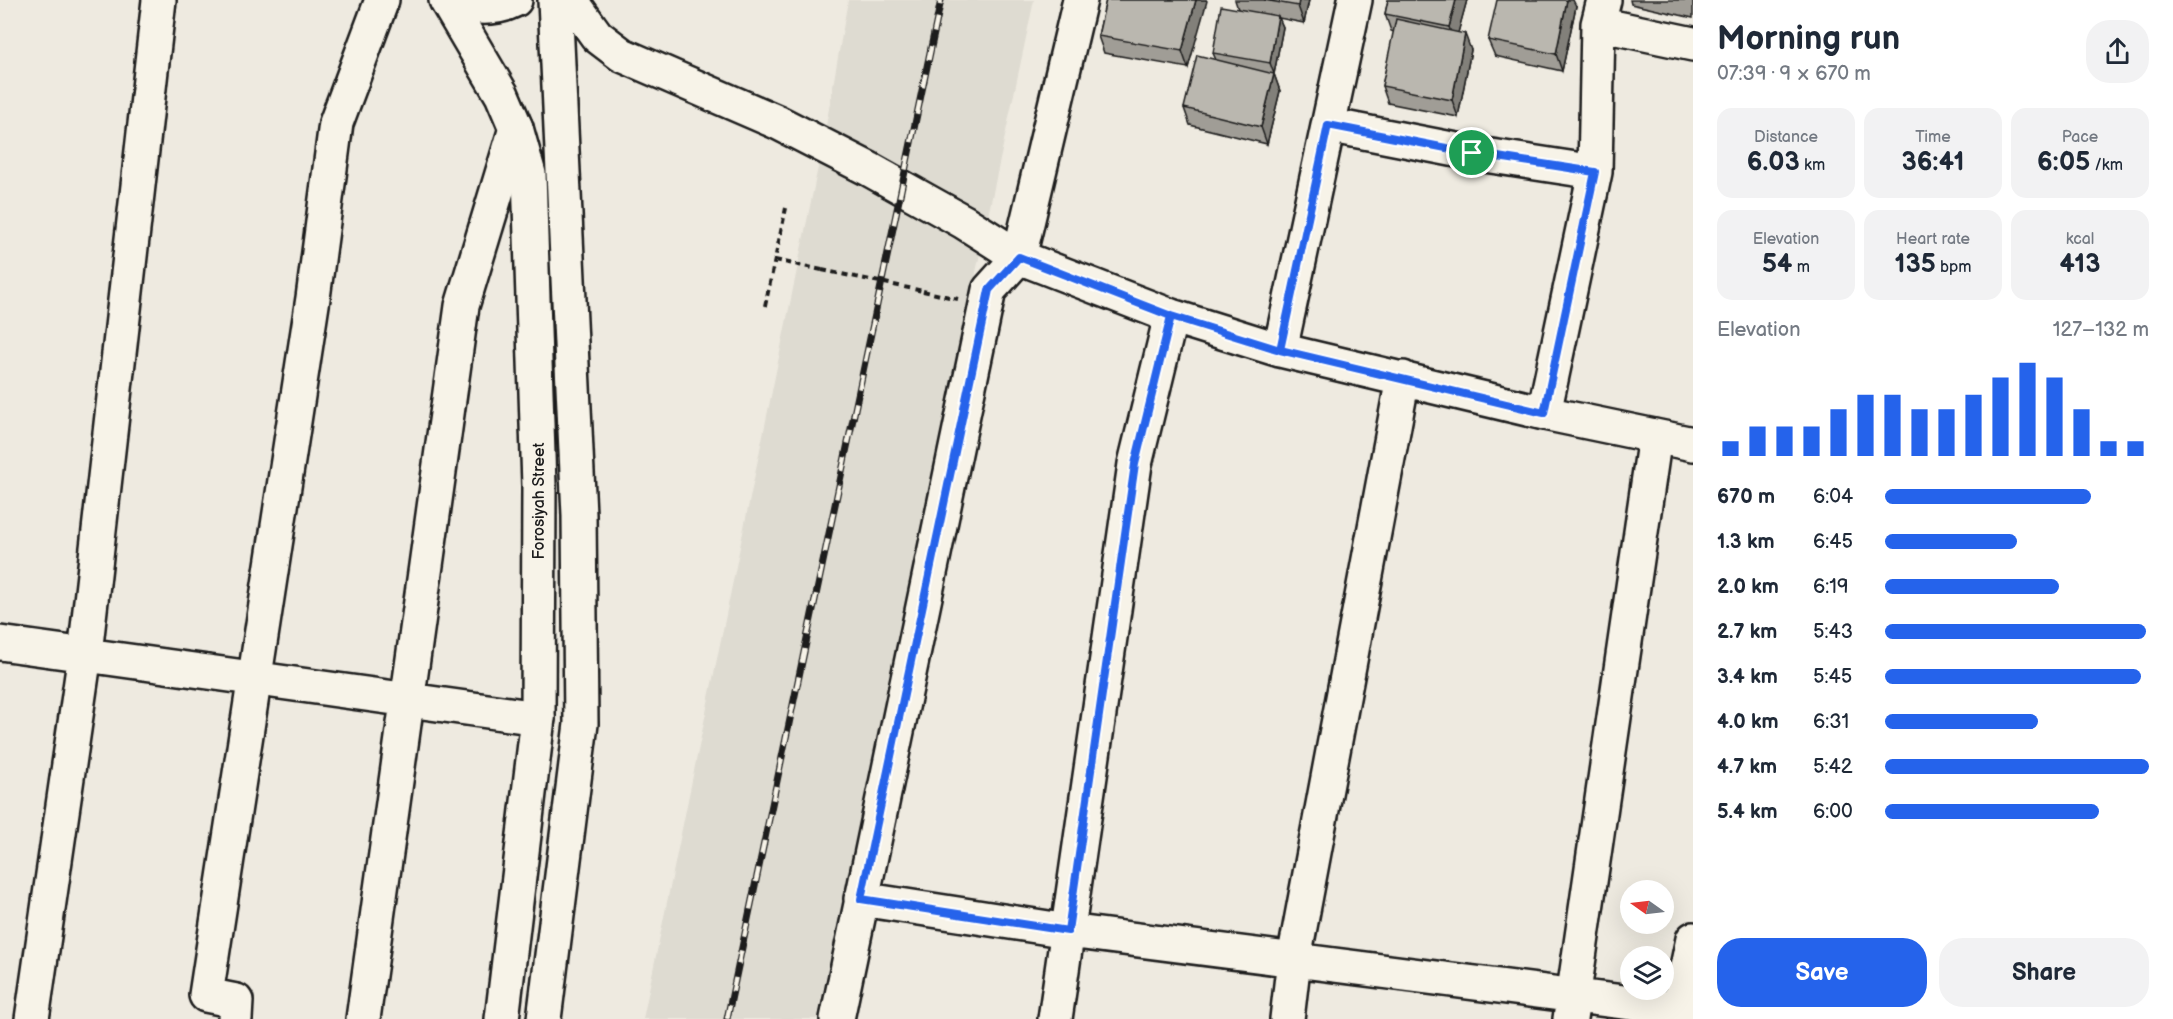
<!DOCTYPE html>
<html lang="en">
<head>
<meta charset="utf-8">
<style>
	body { margin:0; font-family:"Balsamiq Sans",sans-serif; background:#f2f2f3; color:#1f2937; height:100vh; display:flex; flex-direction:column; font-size:22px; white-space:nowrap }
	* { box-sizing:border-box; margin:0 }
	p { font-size:20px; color:#747a83 }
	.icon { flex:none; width:33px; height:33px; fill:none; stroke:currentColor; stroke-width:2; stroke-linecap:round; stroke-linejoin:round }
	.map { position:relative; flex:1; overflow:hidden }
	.drawer { display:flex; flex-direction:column; background:#fff; width:480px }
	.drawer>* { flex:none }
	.needle { width:39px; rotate:284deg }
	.buttons { position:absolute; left:1620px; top:880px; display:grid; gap:12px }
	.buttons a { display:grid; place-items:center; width:54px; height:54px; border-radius:50%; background:#fff; box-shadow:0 6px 24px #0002; font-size:30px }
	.pin { position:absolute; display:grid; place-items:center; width:51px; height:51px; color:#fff; margin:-26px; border:3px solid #fff; border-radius:50%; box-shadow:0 2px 6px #0007 }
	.round { display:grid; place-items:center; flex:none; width:63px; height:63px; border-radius:24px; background:#f2f2f3 }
	.summary { display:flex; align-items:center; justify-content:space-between; height:102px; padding:0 24px }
	h1 { font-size:33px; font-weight:700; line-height:45px }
	.stats { display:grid; grid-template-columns:repeat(3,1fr); gap:9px; height:102px; padding:6px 24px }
	.stats div { display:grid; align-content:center; border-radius:15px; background:#f2f2f3; text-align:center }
	.stats b { font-size:26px; font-weight:700 }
	.stats small { font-size:16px; font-weight:400 }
	.stats p { font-size:16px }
	.chart { height:168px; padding:12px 24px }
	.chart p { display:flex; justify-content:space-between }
	.chart svg { width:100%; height:108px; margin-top:6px; stroke:#2563eb; stroke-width:6 }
	.action { display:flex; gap:12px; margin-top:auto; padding:12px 24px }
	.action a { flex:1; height:69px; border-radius:24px; background:#2563eb; color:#fff; font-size:24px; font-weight:700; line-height:69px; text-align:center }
	.action a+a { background:#f2f2f3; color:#1f2937 }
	ul { padding:0 24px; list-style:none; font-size:20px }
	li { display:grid; grid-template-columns:96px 72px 1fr; align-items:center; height:45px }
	li i { height:15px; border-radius:8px; background:#2563eb }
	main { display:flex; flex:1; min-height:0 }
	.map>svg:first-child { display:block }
</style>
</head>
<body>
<main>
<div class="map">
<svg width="1693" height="1019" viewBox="0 0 1693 1019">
	<rect width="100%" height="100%" fill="#eeeae0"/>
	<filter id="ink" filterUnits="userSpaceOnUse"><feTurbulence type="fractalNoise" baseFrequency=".0167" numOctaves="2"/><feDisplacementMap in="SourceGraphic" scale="12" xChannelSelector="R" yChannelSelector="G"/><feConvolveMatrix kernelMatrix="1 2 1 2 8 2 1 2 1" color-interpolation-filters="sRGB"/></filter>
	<g filter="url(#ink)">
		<path fill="#dedbd1" d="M848 0H1034L817 1019H643L823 143Z"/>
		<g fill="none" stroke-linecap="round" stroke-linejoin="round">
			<g stroke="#1c1c1c" stroke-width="38">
				<path id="minor" d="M571 0 597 36 622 55 777 122 869 169 964 222 1019 257 1171 316 1280 350 1544 413 1693 444
					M1598 24 1693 44
					M1328 125 1472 153 1595 172
					M1280 350 1355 0
					M1544 413 1595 172 1598 24 1604 0
					M0 643 538 718
					M861 899 1068 931 1678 1009
					M32 1019 85 654 159 0
					M235 1019 236 1001 206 995 313 298 336 123 382 0
					M363 1019 462 306 516 128
					M837 1019 989 290 1019 257 1080 0
					M1055 1019 1135 464 1171 316
					M1287 1019 1294 959 1403 378
					M1570 1019 1655 436"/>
			</g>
			<g stroke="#1c1c1c" stroke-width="38">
				<path id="major" d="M446 0 502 95 516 128 529 174 539 486 538 718 502 1019
					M447 0C469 8 494 11 515 0
					M544 1019 581 724 579 515 555 0
					M1676 1019 1693 939"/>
			</g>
			<path stroke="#1c1c1c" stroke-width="4" stroke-dasharray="6 4.5" stroke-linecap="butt" d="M775 260 822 270
				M923 291 958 299
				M765 306 786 208"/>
			<use href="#minor" stroke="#f7f3e8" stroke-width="33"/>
			<use href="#major" stroke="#f7f3e8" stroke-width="33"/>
			<g stroke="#1c1c1c" stroke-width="7">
				<path id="rail" d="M727 1019 941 0"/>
			</g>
			<use href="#rail" stroke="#f7f3e8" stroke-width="4.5" stroke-dasharray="14" stroke-linecap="butt"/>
			<path stroke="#1c1c1c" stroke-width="4" stroke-dasharray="6 4.5" stroke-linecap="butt" d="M822 270 923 291"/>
		</g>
		<path fill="#a09d96" stroke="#1c1c1c" stroke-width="1.5" d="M1106 0H1206L1188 68 1104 53 1098 36Z
			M1235 0H1309L1304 23 1279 18 1283 27 1274 74 1280 91 1267 144 1190 125 1184 108 1216 60 1213 53 1238 9Z
			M1388 0H1467L1458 32 1471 50 1458 117 1388 103 1382 86 1394 32 1391 31 1385 14Z
			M1630 0H1693V18L1631 4Z
			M1576 6 1562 71 1495 56 1488 40Z"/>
		<path fill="#82807a" stroke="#1c1c1c" stroke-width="1.5" d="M1196 0H1206L1207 1 1188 68 1182 51Z
			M1299 0H1309L1304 23 1298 6Z
			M1456 0H1467L1455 44 1449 27Z
			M1567 0H1573L1576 6 1562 71 1556 54Z
			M1278 16 1283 27 1274 74 1270 63Z
			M1465 34 1471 50 1458 117 1452 100Z
			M1274 74 1280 91 1267 144 1261 127Z"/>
		<path fill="#bab7af" stroke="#1c1c1c" stroke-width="1.5" d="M1106 0H1196L1182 51 1098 36Z
			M1264 0H1299L1298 6Z
			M1388 0H1456L1449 27 1385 14Z
			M1497 0H1567L1556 54 1488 40Z
			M1221 6 1278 16 1270 63 1213 53Z
			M1396 19 1465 34 1452 100 1382 86Z
			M1197 55 1274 74 1261 127 1184 108Z"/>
	</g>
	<g fill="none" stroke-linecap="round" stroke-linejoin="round" filter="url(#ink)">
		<g stroke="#fff" stroke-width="12">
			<path id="route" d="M1472 153 1328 125 1280 350 1171 316 1135 464 1068 931 861 899 989 290 1019 257 1171 316 1280 350 1544 413 1595 172 1472 153"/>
		</g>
		<use href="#route" stroke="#2563eb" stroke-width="8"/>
	</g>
	<g text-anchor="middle" stroke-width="5" stroke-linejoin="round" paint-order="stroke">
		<g font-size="16" fill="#1c1c1c" stroke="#f7f3e8">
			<text transform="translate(538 501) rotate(-90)" y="6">Forosiyah Street</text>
		</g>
	</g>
</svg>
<div class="buttons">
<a><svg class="needle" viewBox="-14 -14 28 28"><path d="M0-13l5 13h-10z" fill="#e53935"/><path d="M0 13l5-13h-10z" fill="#747a83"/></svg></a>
<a><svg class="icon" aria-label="layers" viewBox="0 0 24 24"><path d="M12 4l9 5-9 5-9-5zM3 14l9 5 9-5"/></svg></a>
</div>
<div class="pin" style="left:1472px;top:153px;background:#1e9e55"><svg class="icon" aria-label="arrive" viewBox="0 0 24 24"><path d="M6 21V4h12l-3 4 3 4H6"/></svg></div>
</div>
<section class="drawer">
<div class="summary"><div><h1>Morning run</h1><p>07:39 · 9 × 670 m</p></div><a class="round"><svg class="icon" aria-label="share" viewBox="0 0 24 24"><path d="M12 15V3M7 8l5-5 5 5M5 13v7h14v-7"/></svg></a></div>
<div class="stats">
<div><p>Distance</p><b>6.03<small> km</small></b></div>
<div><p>Time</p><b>36:41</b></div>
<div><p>Pace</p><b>6:05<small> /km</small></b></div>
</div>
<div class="stats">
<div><p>Elevation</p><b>54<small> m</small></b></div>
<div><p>Heart rate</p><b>135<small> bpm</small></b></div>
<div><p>kcal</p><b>413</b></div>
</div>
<div class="chart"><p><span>Elevation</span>127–132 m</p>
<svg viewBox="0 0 160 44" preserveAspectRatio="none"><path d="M5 44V38M15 44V32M25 44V32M35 44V32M45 44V25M55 44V19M65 44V19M75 44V25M85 44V25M95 44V19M105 44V12M115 44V6M125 44V12M135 44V25M145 44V38M155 44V38"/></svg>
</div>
<ul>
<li><b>670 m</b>6:04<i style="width:78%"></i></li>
<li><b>1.3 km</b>6:45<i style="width:50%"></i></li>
<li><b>2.0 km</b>6:19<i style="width:66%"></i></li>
<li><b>2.7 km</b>5:43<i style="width:99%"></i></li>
<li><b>3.4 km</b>5:45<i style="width:97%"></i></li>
<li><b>4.0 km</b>6:31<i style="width:58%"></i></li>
<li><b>4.7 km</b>5:42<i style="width:100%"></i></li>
<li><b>5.4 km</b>6:00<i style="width:81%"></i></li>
</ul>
<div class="action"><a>Save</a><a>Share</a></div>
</section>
</main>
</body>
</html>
